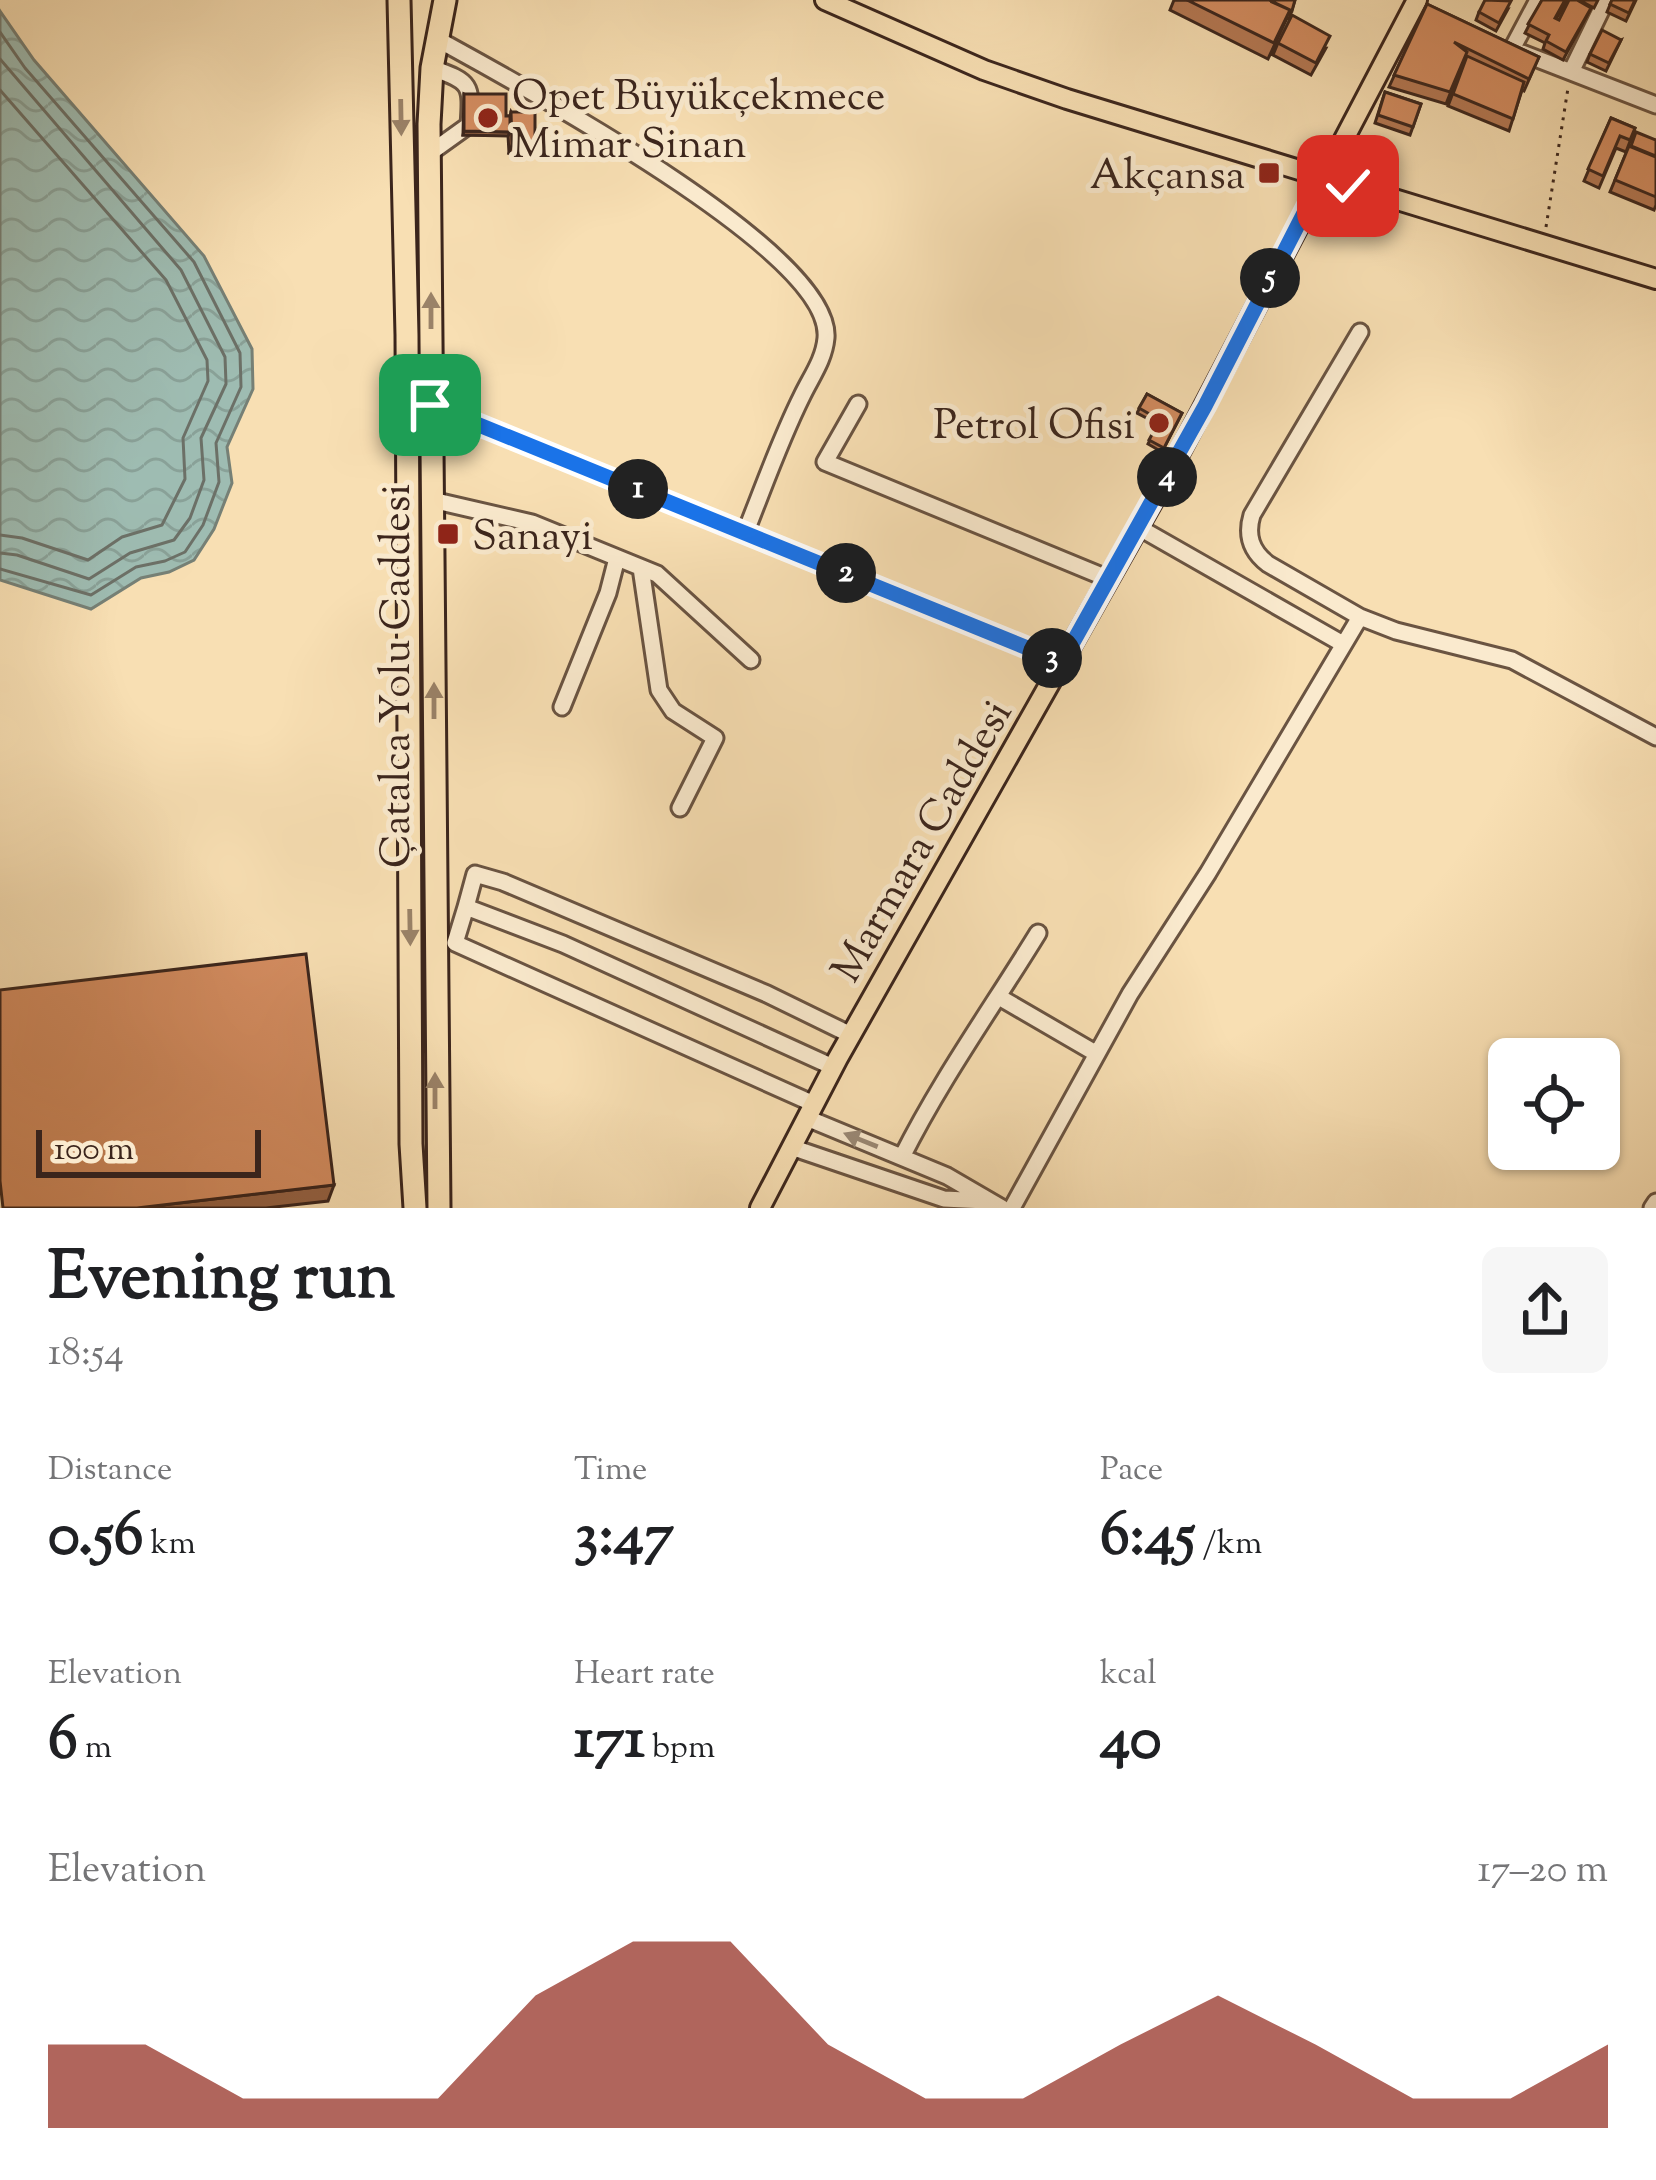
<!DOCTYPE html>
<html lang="en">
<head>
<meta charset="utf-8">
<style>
	body { margin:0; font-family:"Sorts Mill Goudy",serif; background:#f6f6f6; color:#202124; height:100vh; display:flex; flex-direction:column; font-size:45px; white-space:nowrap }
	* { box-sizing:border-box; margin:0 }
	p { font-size:39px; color:#757577 }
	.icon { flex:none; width:66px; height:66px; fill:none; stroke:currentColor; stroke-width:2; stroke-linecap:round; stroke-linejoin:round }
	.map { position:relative; height:1208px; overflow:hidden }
	.drawer { display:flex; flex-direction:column; background:#fff; flex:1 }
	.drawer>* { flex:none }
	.controls { position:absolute; left:1488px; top:1038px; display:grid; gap:24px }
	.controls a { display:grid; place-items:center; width:132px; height:132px; border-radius:18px; background:#fff; box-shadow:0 3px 9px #0004; font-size:60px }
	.scale { position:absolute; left:36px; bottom:30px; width:225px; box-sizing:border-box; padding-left:12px; border:6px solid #3b251c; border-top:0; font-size:33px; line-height:42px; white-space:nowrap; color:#3b251c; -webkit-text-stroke:9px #faeace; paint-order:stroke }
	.pin { position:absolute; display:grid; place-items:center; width:102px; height:102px; color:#fff; margin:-51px; border-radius:24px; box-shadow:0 6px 18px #0006 }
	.km { position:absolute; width:60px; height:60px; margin:-30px; border-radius:50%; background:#222; color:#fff; font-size:33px; line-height:60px; text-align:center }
	.round { display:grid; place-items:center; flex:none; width:126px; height:126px; border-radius:18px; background:#f6f6f6 }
	.head { display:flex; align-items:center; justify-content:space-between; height:204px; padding:0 48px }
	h1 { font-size:66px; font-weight:800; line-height:90px }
	.figures { display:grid; grid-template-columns:repeat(3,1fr); gap:18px; height:204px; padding:12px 48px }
	.figures div { display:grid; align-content:center }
	.figures b { font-size:60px; font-weight:800 }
	.figures small { font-size:33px; font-weight:400 }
	.figures p { font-size:33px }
	.chart { height:336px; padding:24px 48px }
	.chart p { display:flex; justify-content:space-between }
	.chart svg { width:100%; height:216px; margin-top:12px; fill:#8f2418; opacity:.7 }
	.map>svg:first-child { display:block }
</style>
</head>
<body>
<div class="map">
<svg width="1656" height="1208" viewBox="0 0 1656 1208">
	<defs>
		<pattern id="water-waves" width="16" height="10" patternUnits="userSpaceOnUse" patternTransform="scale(3)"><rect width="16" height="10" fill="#9ebcb2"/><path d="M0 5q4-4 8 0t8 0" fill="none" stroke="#89a198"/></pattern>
	</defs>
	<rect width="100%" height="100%" fill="#f8dfb3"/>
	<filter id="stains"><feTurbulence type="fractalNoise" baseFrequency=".00167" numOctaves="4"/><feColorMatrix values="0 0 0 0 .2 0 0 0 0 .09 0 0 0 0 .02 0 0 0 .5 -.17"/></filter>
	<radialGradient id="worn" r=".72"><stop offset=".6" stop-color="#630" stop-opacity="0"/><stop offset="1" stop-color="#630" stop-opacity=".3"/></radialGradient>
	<path fill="url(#water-waves)" stroke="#768076" stroke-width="3" d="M0 11 34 60 204 256 252 349 253 389 227 447 232 483 214 529 194 560 169 572 141 578 91 609 0 580Z"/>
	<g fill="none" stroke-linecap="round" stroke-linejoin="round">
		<path stroke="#6c7067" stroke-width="3" d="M0 32 25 68 194 262 240 353 241 387 216 443 219 482 203 525 185 552 165 561 136 567 91 595 0 569
			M0 59 181 270 225 357 226 384 201 438 204 480 190 518 174 540 130 553 89 579 17 555 0 553
			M0 90 166 280 207 360 208 381 183 438 185 479 162 525 122 537 88 560 22 538 0 535"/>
		<g stroke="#6a5442" stroke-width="21">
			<path id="minor" d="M437 39C511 80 833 251 826 338 824 360 811 377 802 396 780 440 764 486 746 531
				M1512 49 1538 0
				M1522 53 1656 105
				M1571 72 1606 0
				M430 153 469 125C472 84 471 82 432 68
				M1360 332 1252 515C1246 535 1251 551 1268 564L1360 617 1396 631 1512 660 1656 737
				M858 404 825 462 1109 579
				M431 405 1062 663
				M432 500 532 523 657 574 751 660
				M1138 527 1343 644
				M641 568 659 690 673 711 715 738 680 808
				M562 707 608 593 617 558
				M466 907 475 874 503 882 767 994 851 1035
				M999 997 1097 1054
				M814 1104 455 943 466 907 563 944 833 1067
				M807 1118 947 1176 1002 1208
				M791 1147 944 1199 986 1201
				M902 1157C941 1079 992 1008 1038 933
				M1012 1208 1130 994 1208 873 1360 617
				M1652 1208 1656 1202"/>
		</g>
		<g stroke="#3b251c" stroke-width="24">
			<path id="major" d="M825 0 984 70 1067 99 1656 279
				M760 1208 838 1058 1170 471 1417 0"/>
		</g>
		<g stroke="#3b251c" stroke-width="27">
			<path id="highway" d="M399 0 407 335 411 1144 415 1208
				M439 1208 429 124 432 68 445 0"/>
		</g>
		<path stroke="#3b251c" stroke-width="3" stroke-dasharray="3 6" stroke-linecap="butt" d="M1546 227 1568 88"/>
		<use href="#minor" stroke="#faeace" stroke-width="15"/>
		<use href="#major" stroke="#f8dfb3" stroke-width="18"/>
		<use href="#highway" stroke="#f8dfb3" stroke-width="21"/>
	</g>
	<path fill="#b57853" stroke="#3b251c" stroke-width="3" d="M1174 0 1271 1 1295 0 1289 19 1287 18 1268 59 1170 10Z
		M1542 0H1568L1556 19 1559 20 1591 8 1563 60 1543 49 1545 43 1525 33Z
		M1579 0H1598L1594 8Z
		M1612 0H1636L1626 21 1607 12Z
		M1427 4 1539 57 1524 91 1522 90 1509 131 1448 106 1465 61H1463L1446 104 1389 87Z
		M1508 9 1496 31 1476 20 1479 12Z
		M1621 40 1606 71 1587 62 1590 54Z
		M1278 43 1326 48 1311 75 1273 55Z
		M1385 92 1421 104 1410 135 1375 123Z
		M464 94 506 116H510L511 112 532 153H509L508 135H463Z
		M1611 118 1635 128 1626 152 1616 148 1599 188 1584 181Z
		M1656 140V205L1654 210 1610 192 1629 146Z
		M1147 394 1182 413 1162 452 1148 444 1158 424 1137 413Z"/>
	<path fill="#946243" stroke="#3b251c" stroke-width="3" d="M464 131 510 132 508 136 463 135Z
		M512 145H535L532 153H509Z
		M334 1185 328 1201 266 1208H137Z"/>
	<path fill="#d38c60" stroke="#3b251c" stroke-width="3" d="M1187 0H1269L1290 10 1274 43Z
		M1273 0H1295L1292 11 1272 2Z
		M1485 0 1511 1 1499 23 1479 12Z
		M1542 0H1565L1555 18 1559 20 1569 0H1577L1591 8 1566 52 1546 41 1549 35 1528 24Z
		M1612 0H1635L1629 13 1610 4Z
		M1427 4 1539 57 1529 79 1454 42 1467 52 1450 92 1394 75Z
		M1292 15 1330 36 1316 63 1278 43Z
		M1602 30 1621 40 1609 63 1590 54Z
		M1467 56 1524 82 1513 119 1453 94Z
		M1385 92 1421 104 1413 127 1378 115Z
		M464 94H506V116H510V132L464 131Z
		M511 112H535V145H512Z
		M1611 118 1635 128 1630 140 1620 136 1603 176 1588 169Z
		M1636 132 1656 140V156L1631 146Z
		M1629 146 1656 157V197L1615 180Z
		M1147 394 1182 413 1164 448 1149 440 1160 420 1139 408Z
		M306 954 334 1185 137 1208H3L0 1181V990Z"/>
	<defs><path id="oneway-solid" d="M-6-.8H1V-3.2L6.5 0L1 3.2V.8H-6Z" transform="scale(3)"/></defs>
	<g fill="#9a8268">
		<use href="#oneway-solid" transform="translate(401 117) rotate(89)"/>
		<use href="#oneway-solid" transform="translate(431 311) rotate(-90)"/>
		<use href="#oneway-solid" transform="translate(434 701) rotate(-90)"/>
		<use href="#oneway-solid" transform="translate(410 927) rotate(89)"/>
		<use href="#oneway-solid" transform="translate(435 1091) rotate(-90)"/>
	</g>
	<use fill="#9a8875" href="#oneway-solid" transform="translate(861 1140) rotate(-158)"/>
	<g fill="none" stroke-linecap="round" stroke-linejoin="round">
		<g stroke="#fff" stroke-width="24">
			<path id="route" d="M430 405 1062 662 1205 406 1322 178 1348 186"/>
		</g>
		<use href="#route" stroke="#1a73e8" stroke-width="15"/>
	</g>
	<g fill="#8f2418" stroke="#faeace" stroke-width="4.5">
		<circle cx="488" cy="118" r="12"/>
		<rect x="1257" y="161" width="24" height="24" rx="6"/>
		<circle cx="1159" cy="423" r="12"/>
		<rect x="436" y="522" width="24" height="24" rx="6"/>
	</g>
	<g text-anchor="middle" stroke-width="10" stroke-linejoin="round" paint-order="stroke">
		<g font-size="42" fill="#3b251c" stroke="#faeace" text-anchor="start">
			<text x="512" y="109">Opet Büyükçekmece<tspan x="512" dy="48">Mimar Sinan</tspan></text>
			<text x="1245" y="188" text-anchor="end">Akçansa</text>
			<text x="1135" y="438" text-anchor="end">Petrol Ofisi</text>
			<text x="472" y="549">Sanayi</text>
		</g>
		<g font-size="42" fill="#3b251c" stroke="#faeace">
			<text transform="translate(394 676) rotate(-90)" y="15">Çatalca Yolu Caddesi</text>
			<text transform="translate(920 840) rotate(-60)" y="15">Marmara Caddesi</text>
		</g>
	</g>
	<rect width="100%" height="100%" filter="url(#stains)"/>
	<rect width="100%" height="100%" fill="url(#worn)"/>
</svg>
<div class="controls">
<a><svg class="icon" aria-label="locate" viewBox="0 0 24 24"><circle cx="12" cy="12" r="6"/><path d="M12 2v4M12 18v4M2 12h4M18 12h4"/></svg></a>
</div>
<div class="scale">100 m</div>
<div class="pin" style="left:430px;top:405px;background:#1e9e55"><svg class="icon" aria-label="arrive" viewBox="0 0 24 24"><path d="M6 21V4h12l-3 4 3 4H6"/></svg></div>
<div class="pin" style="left:1348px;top:186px;background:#d93025"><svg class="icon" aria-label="check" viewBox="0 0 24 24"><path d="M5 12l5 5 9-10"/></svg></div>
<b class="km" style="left:638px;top:489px">1</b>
<b class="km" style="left:846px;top:573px">2</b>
<b class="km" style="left:1052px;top:658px">3</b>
<b class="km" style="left:1167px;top:477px">4</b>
<b class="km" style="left:1270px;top:278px">5</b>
</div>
<section class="drawer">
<div class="head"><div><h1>Evening run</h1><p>18:54</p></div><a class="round"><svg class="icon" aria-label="share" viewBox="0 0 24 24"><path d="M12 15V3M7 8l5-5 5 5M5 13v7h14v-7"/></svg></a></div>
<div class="figures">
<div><p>Distance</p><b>0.56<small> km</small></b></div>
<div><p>Time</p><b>3:47</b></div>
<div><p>Pace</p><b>6:45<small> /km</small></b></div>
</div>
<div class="figures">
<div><p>Elevation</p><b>6<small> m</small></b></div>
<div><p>Heart rate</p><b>171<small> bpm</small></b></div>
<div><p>kcal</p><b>40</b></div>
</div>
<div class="chart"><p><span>Elevation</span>17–20 m</p>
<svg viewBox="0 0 160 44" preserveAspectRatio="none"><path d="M0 44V27L10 27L20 38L30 38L40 38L50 17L60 6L70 6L80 27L90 38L100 38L110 27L120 17L130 27L140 38L150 38L160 27V44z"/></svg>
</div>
</section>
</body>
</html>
